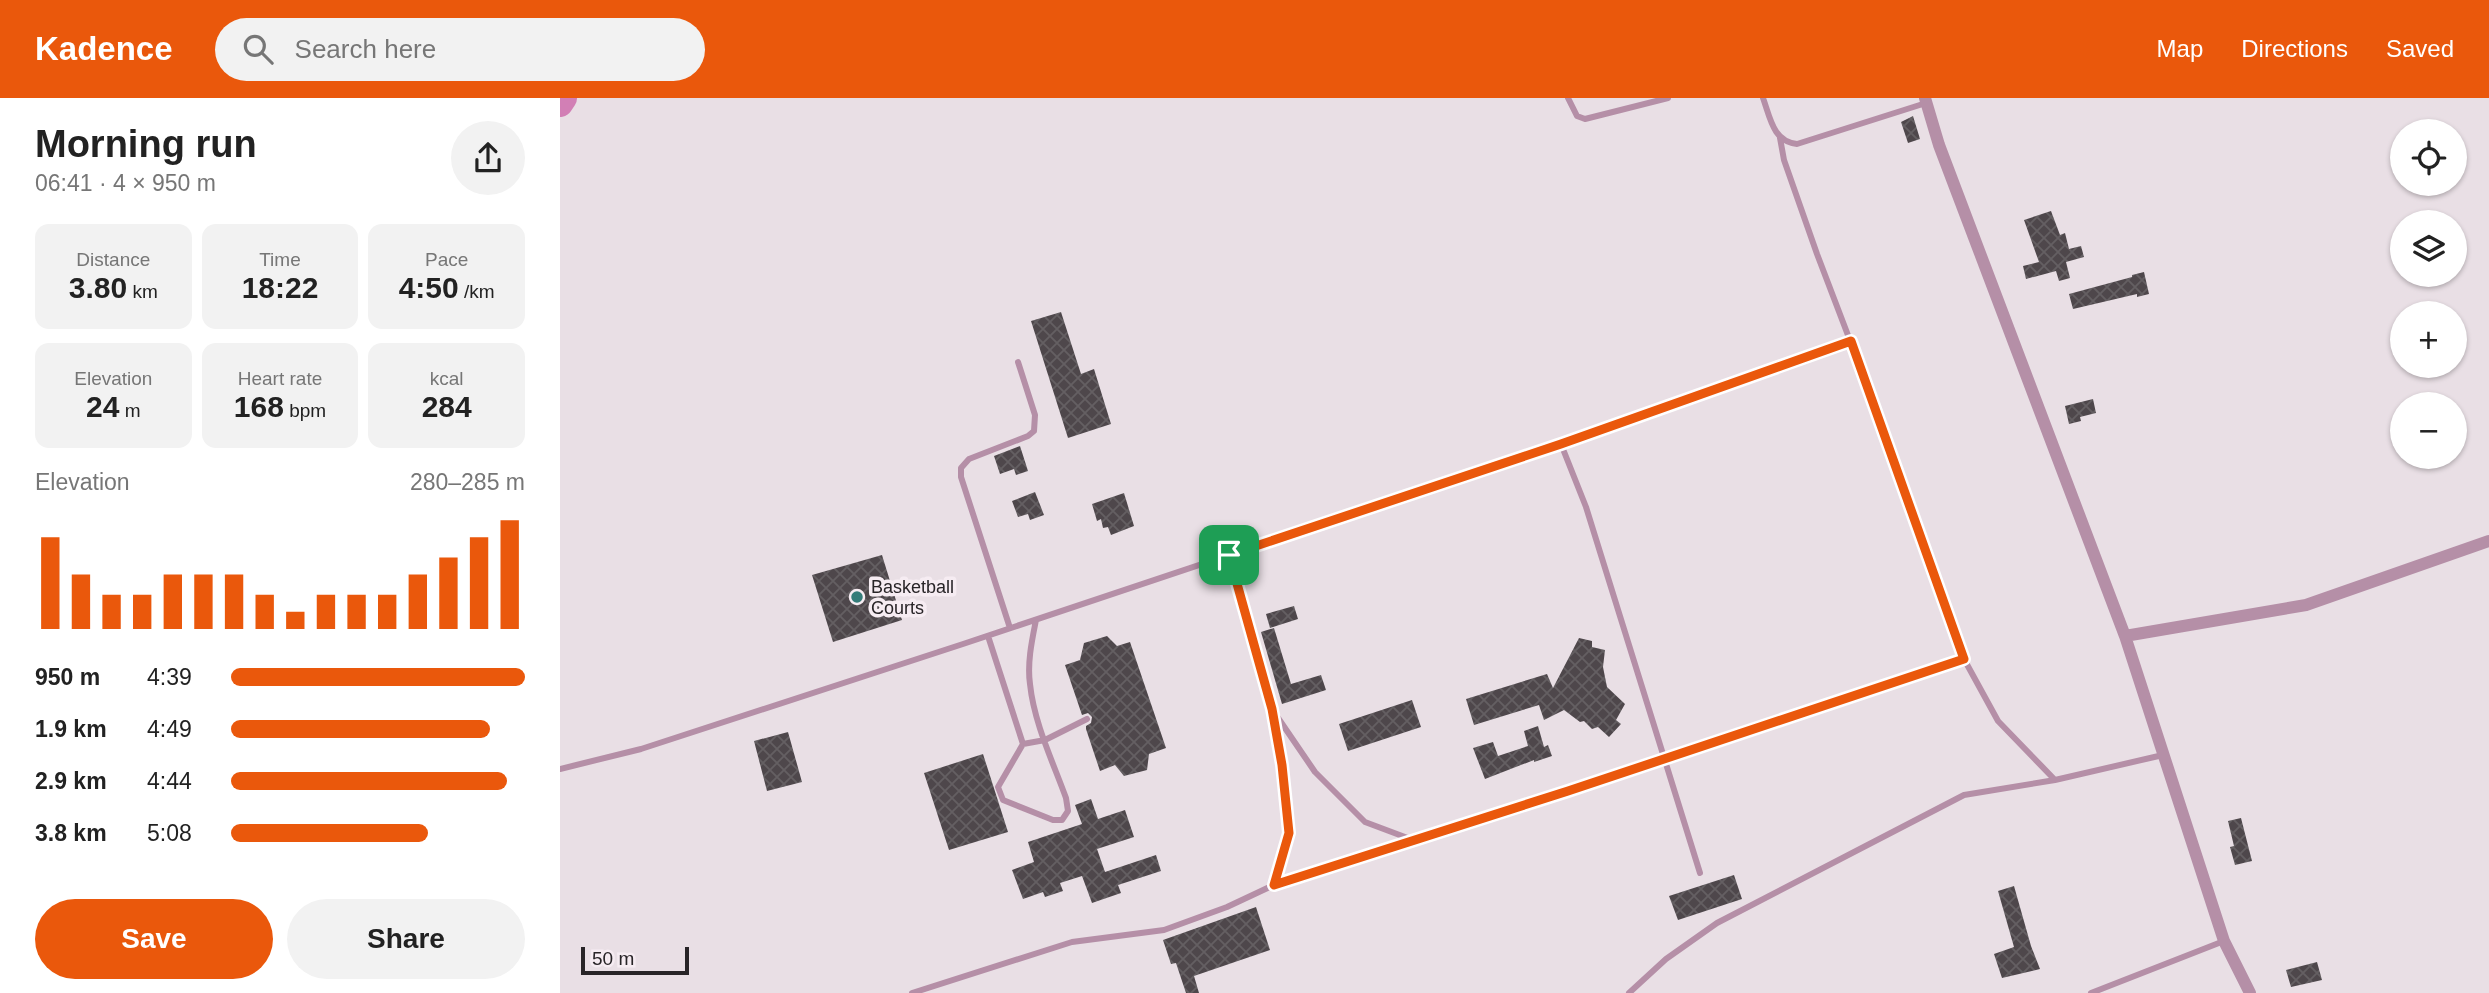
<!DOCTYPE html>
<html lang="en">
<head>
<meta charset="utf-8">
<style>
	body { margin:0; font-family:Helvetica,sans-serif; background:#f2f2f2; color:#222; height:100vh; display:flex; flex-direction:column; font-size:26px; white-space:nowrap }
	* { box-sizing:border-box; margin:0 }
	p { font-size:23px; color:#767676 }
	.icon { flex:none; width:38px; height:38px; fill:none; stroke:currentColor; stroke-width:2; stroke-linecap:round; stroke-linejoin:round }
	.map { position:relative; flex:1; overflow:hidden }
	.drawer { display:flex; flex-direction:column; background:#fff; width:560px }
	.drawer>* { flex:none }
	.buttons { position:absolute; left:1830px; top:21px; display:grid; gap:14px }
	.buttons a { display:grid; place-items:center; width:77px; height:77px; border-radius:50%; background:#fff; box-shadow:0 2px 5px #0004; font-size:35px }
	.scale { position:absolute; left:21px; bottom:18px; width:108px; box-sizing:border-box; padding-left:7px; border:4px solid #282427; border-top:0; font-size:19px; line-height:24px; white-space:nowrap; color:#282427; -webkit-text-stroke:5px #f6ecf2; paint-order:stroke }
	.pin { position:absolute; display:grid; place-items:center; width:60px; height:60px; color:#fff; margin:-30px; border-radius:14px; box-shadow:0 4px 10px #0006 }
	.round { display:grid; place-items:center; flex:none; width:74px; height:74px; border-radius:37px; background:#f2f2f2 }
	.summary { display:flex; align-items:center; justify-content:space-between; height:119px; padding:0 35px }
	h1 { font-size:38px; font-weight:700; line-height:52px }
	.figures { display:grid; grid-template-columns:repeat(3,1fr); gap:10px; height:119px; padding:7px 35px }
	.figures div { display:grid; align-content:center; border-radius:14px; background:#f2f2f2; text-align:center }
	.figures b { font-size:30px; font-weight:700 }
	.figures small { font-size:19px; font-weight:400 }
	.figures p { font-size:19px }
	.chart { height:196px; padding:14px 35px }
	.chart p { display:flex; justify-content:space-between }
	.chart svg { width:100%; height:126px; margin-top:7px; stroke:#ea580c; stroke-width:6 }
	.primary-button { display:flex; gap:14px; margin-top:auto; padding:14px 35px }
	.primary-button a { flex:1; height:80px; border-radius:42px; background:#ea580c; color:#fff; font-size:28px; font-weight:700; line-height:80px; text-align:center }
	.primary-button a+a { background:#f2f2f2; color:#222 }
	ul { padding:0 35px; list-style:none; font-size:23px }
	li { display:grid; grid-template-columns:112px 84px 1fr; align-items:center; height:52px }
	li i { height:18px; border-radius:9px; background:#ea580c }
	header { display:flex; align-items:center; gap:42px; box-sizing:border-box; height:98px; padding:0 35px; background:#ea580c; color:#fff }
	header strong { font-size:33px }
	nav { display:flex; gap:38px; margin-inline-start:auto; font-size:24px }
	.search { width:490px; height:63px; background:#f2f2f2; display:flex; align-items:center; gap:18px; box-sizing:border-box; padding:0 24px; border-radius:38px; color:#767676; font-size:26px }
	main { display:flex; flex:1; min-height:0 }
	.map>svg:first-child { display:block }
</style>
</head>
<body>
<header>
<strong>Kadence</strong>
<div class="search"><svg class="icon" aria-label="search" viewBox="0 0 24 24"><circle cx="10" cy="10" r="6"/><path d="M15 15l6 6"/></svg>Search here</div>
<nav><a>Map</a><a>Directions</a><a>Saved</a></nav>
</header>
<main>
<section class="drawer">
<div class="summary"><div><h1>Morning run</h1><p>06:41 · 4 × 950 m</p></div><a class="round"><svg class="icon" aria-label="share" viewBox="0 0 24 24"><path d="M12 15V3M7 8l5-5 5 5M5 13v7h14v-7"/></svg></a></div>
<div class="figures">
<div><p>Distance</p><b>3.80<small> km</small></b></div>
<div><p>Time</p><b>18:22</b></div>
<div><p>Pace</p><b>4:50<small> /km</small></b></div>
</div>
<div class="figures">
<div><p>Elevation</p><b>24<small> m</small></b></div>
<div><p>Heart rate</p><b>168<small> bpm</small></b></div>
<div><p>kcal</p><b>284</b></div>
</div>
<div class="chart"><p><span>Elevation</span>280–285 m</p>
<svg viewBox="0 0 160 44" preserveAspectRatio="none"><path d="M5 44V12M15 44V25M25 44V32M35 44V32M45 44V25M55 44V25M65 44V25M75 44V32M85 44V38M95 44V32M105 44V32M115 44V32M125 44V25M135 44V19M145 44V12M155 44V6"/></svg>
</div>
<ul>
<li><b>950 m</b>4:39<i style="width:100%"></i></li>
<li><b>1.9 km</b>4:49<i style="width:88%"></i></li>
<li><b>2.9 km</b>4:44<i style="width:94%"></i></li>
<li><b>3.8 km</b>5:08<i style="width:67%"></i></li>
</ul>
<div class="primary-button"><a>Save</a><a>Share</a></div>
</section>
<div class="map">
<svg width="1929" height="895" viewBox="0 0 1929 895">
	<defs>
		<pattern id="building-cross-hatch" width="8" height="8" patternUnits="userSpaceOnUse" patternTransform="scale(1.75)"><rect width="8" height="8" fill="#4e474b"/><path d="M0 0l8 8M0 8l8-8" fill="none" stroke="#645f62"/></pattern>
	</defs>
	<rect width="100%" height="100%" fill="#e9dfe5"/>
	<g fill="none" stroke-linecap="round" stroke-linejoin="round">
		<path stroke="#d27fb5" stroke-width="26" d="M0 6 4 0"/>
	</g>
	<path fill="url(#building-cross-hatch)" d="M1353 18 1360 41 1348 45 1341 24Z
		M1491 113 1500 137 1505 135 1509 151 1521 148 1524 159 1506 164 1510 180 1499 183 1496 173 1466 181 1463 168 1479 164 1464 122Z
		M1584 174 1589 196 1577 199V196L1513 211 1509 196 1572 179V177Z
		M501 214 521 276 534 271 551 326 508 340 471 223Z
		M1533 301 1536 315 1520 319 1521 323 1509 326 1505 308Z
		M460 348 468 373 456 377 454 371 440 376 434 358Z
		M475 394 484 417 470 422 468 416 458 419 452 403Z
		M564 395 574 428 551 437 548 429 543 430 541 421 537 423 532 406Z
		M322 457 342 522 273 544 252 477Z
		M734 508 738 521 710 530 706 516Z
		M714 530 731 586 761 577 766 592 722 606 701 534Z
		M547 538 557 548 570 544 606 650 589 656 587 672 564 678 555 667 540 673 526 631V628L531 625 532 619 528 615 522 617 505 567 520 562 524 545Z
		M1019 540 1032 543V549L1045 552 1043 569 1047 589 1065 606 1056 622 1061 626 1049 639 1038 629 1032 631 1024 623 1020 624 1004 612 984 622 979 607 914 627 906 601 987 576 993 590Z
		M852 602 861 629 788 653 779 626Z
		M978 628 984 649 988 647 992 658 974 664V662L925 681 913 650 933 644 938 658 968 648 964 633Z
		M228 634 242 684 207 693 194 643Z
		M423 656 448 734 389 752 364 675Z
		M531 701 538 721 565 712 574 739 537 751 545 774 596 757 601 773 558 787 561 795 532 805 522 778 500 785 503 793 485 799 483 794 463 801 452 772 474 764 468 744 522 726 515 707Z
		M1681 720 1692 763 1675 767 1670 749 1674 748 1668 723Z
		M1174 777 1182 801 1118 822 1109 798Z
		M1454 788 1471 848 1480 871 1442 880 1434 856 1454 849 1438 793Z
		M696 809 710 852 634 878 639 895H626L616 865 611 866 603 842Z
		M1757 864 1762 882 1731 889 1726 872Z"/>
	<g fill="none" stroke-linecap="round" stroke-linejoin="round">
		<path stroke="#b58fa7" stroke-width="6" d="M1008 0 1017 18 1025 21 1108 0
			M1203 0C1210 19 1213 44 1237 46L1366 5
			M1220 40 1224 62 1257 156 1302 274 1404 561 1438 623 1495 682 1603 657
			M1001 346 1026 409 1140 775
			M669 457 712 611 755 674 805 724 853 742
			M450 530 401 379V370L409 361 468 338 474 333 475 317 458 264
			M428 538 463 646 438 689 443 702 493 722H502L508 713 506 700C493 664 474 625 470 586 467 565 472 542 476 522
			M713 613 722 667 729 735 714 787
			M463 646 485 642 527 621
			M0 671 81 651 403 546 1001 346 1291 243
			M352 895 512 844 604 832 667 809 714 787 1008 693 1404 561
			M1069 895 1106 861 1157 825 1404 697 1495 682
			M1531 895 1664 843"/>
		<path stroke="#b58fa7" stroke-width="12" d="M1365 0 1379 47 1565 538 1664 843 1690 895
			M1565 538 1746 507 1929 443"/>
	</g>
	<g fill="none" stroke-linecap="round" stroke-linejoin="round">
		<g stroke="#fff" stroke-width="14">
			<path id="route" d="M1291 243 1404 561 1008 693 714 787 729 735 722 667 712 611 669 457 1001 346Z"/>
		</g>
		<use href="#route" stroke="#ea580c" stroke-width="9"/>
	</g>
	<circle fill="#347c79" stroke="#f6ecf2" stroke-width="2.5" cx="297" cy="499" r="7"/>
	<g text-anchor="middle" stroke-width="7" stroke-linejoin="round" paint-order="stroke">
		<g font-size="18" fill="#282427" stroke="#f6ecf2" text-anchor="start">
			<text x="311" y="495">Basketball<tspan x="311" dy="21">Courts</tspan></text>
		</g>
	</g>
</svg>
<div class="buttons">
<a><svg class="icon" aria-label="locate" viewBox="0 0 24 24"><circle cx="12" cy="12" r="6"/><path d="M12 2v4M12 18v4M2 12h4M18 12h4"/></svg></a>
<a><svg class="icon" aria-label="layers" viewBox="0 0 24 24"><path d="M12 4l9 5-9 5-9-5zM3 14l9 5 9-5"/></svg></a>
<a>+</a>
<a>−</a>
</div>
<div class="scale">50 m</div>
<div class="pin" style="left:669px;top:457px;background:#1e9e55"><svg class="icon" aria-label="arrive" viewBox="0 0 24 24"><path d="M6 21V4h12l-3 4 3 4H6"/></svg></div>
</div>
</main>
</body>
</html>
